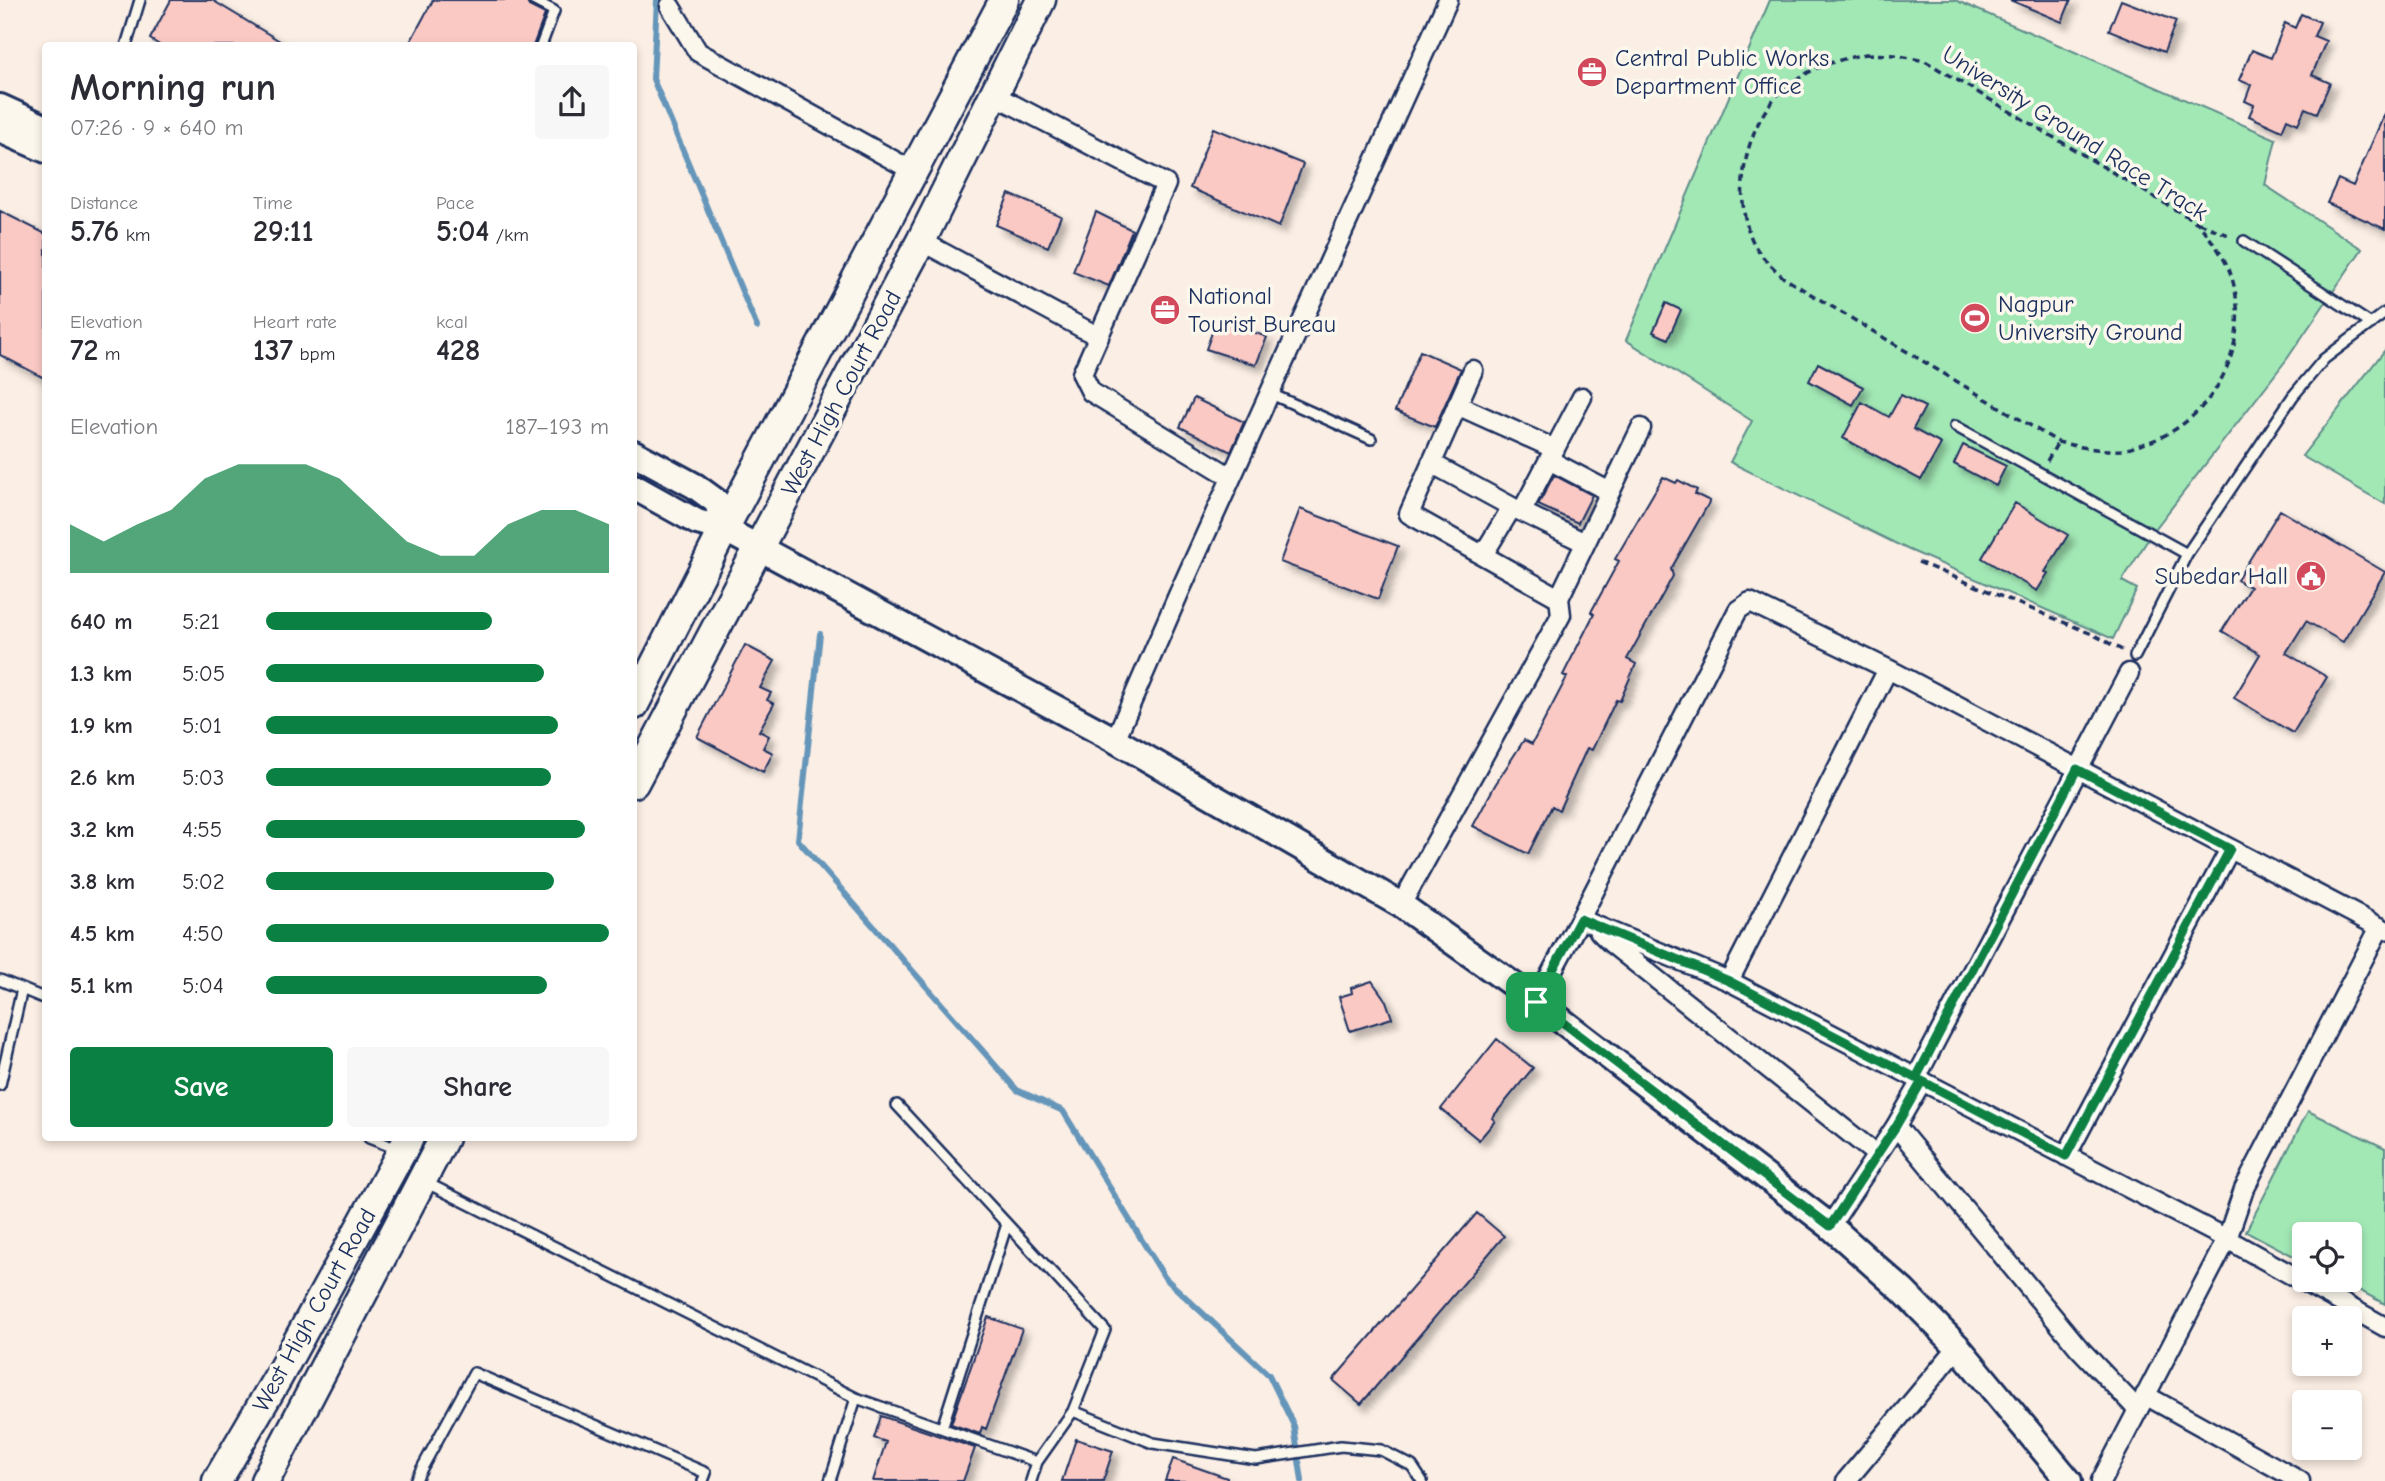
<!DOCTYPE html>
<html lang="en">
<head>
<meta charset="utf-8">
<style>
	body { margin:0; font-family:"Comic Neue",sans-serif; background:#f7f7f7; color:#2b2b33; height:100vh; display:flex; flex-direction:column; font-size:26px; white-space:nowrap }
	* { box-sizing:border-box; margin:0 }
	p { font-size:23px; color:#7c7c81 }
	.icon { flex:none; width:38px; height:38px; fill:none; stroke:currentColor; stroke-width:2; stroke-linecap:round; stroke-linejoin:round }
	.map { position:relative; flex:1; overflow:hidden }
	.panel { position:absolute; left:42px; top:42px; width:595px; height:1099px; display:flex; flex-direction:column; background:#fff; border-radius:7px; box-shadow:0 4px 10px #0003 }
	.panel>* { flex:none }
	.tools { position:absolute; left:2292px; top:1222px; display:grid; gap:14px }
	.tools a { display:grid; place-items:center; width:70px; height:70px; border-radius:7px; background:#fff; box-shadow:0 4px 10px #0003; font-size:35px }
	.pin { position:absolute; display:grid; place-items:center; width:60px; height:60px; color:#fff; margin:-30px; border-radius:14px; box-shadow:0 4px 10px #0006 }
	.round { display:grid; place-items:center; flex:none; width:74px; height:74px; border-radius:7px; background:#f7f7f7 }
	.headline { display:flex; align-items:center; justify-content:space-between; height:119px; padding:0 28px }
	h1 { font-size:38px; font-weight:600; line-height:52px }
	.stats { display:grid; grid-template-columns:repeat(3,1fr); gap:10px; height:119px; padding:7px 28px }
	.stats div { display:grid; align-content:center }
	.stats b { font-size:30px; font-weight:600 }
	.stats small { font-size:19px; font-weight:400 }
	.stats p { font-size:19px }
	.chart { height:196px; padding:14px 28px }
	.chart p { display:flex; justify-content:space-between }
	.chart svg { width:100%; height:126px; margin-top:7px; fill:#0b8043; opacity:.7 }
	.button { display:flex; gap:14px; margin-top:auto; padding:14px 28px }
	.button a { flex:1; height:80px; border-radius:7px; background:#0b8043; color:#fff; font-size:28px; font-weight:600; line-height:80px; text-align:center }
	.button a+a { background:#f7f7f7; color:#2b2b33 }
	ul { padding:0 28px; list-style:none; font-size:23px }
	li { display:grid; grid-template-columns:112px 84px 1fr; align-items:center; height:52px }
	li i { height:18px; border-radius:9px; background:#0b8043 }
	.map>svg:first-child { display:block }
</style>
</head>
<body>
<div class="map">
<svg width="2385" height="1481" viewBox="0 0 2385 1481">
	<defs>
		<filter id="shadow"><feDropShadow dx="6" dy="6" stdDeviation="3.5" flood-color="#0004"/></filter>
	</defs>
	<rect width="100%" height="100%" fill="#fbeee4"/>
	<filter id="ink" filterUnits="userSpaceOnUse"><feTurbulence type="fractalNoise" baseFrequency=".0143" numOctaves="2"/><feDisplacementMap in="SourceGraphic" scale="14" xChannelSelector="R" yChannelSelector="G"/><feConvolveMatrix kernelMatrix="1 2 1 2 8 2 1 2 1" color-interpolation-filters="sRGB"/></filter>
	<g filter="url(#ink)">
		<path fill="#a2e8b5" stroke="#5e8c8a" stroke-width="2" d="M1770 0H1955L2276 139 2265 185 2362 249 2287 359 2152 533 2122 581 2137 589 2113 639 1907 549 1730 462 1752 421 1626 340Z
			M2385 350V504L2302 456Z
			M2308 1111 2385 1148V1304L2338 1279H2350V1234H2305V1262L2246 1231Z"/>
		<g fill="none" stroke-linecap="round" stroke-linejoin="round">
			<path stroke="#6596ba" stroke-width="6" d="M657 0 653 79 757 327
				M820 634 798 840 1017 1090 1063 1111 1165 1278 1269 1375 1294 1426 1302 1481"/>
		</g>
		<path fill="#fac9c4" stroke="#1b2f5e" stroke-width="2" filter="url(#shadow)" d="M171 0H212L288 46H161L150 39Z
			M433 0H526L529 6 545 14 533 46H408Z
			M2010 0H2071L2062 22Z
			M2121 0 2176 21 2164 52 2109 30Z
			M2301 14 2320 22 2314 36 2326 41 2312 75 2330 83 2317 113 2305 108 2298 124 2287 119 2282 131 2249 116 2254 105 2245 101 2251 85 2239 80 2252 50 2271 58 2285 23 2295 28Z
			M2385 113V229L2327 203 2338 179 2353 186Z
			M1213 128 1303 164 1279 227 1190 188Z
			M1009 194 1061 216 1048 247 996 225Z
			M0 211 46 234V379L0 355Z
			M1096 212 1132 230 1109 286 1073 272Z
			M1666 303 1681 310 1668 339 1653 332Z
			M1217 319 1267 337 1256 365 1206 349Z
			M1420 351 1461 369 1435 427 1395 411Z
			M1818 363 1863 387 1853 405 1809 381Z
			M1901 395 1925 407 1913 429 1941 444 1921 480 1843 438 1862 402 1889 417Z
			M1194 398 1244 422 1231 452 1180 427Z
			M1963 445 2006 466 1996 486 1954 464Z
			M1554 475 1592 495 1578 523 1538 505Z
			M1663 477 1676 483 1678 480 1697 490 1695 494 1710 501 1671 569 1673 576 1627 659 1636 664 1620 701 1616 700 1592 750 1587 748 1559 810 1552 806 1528 854 1473 826 1495 785 1524 740 1532 744 1567 677 1563 675 1594 614 1591 612 1619 561 1615 559Z
			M2015 503 2068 535 2045 572 2048 573 2037 591 1982 558Z
			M1300 509 1398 546 1378 599 1280 562Z
			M2280 510 2385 572 2343 642 2306 621 2286 653 2327 677 2293 733 2234 698 2260 654 2222 631 2250 587 2237 580Z
			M745 645 775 661 760 688 771 693 767 700 774 704 759 731 769 736 763 748 773 753 763 772 697 737Z
			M1372 981 1386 1001 1392 1018 1350 1031 1339 997 1352 993 1351 988Z
			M1497 1039 1533 1068 1492 1118 1495 1121 1479 1140 1441 1109Z
			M1477 1213 1504 1236 1361 1404 1333 1380Z
			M988 1317 1022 1329 986 1429 982 1427 980 1434 951 1424Z
			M881 1416 975 1448 963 1481H873L886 1442 874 1438Z
			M1076 1439 1113 1451 1103 1481H1062Z
			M1173 1459 1227 1478V1481H1165Z"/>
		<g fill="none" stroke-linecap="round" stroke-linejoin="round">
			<g stroke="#1b2f5e" stroke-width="14">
				<path id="service" d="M533 0 554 11 541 46
					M126 46 140 0
					M2244 241 2371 324
					M1269 393 1371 439
					M1955 426 2187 554
					M2135 656 2187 554 2293 396 2324 359 2385 313
					M0 980 46 999
					M0 1085 22 989
					M897 1105 1105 1330 1073 1411
					M369 1138 400 1150
					M425 1182 856 1398 830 1481
					M856 1398 1037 1462
					M942 1428 1007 1224
					M415 1481 474 1373 706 1473 703 1481
					M1031 1481 1037 1462 1073 1411 1153 1443 1256 1459 1341 1446 1381 1450 1412 1466 1422 1481"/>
			</g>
			<g stroke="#1b2f5e" stroke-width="23">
				<path id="minor" d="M670 6 698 52 913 171
					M994 95 1166 184 1082 374 1091 392 1231 477
					M921 241 1099 337
					M1473 370 1409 514 1559 598
					M1457 405 1555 449
					M1549 460 1610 492
					M1431 463 1512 507 1483 555
					M1512 507 1585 543
					M1522 511 1582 397
					M1115 740 1179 593 1448 0
					M1401 905 1561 615 1559 598 1641 428
					M1580 919 1729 981 2227 1239 2385 1327
					M1599 931 1611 943 1877 1155
					M1729 981 1888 669
					M1536 1001 1580 919 1738 610 1750 602 1888 669 2385 930
					M1916 1078 2129 673
					M1896 1126 2078 1347 2138 1410
					M2066 1156 2230 849
					M1830 1226 1896 1126 1922 1081
					M2145 1395 2300 1481
					M1846 1481 1958 1347
					M2101 1481 2227 1239 2244 1189 2380 927"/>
			</g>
			<g stroke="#1b2f5e" stroke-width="30">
				<path id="secondary" d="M0 107 46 128
					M0 130 46 150
					M634 453 695 486 717 502 724 529
					M634 487 697 522 724 529 1115 740 1401 905 1536 1001 1830 1226 1903 1291 1958 1347 2069 1481"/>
			</g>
			<g stroke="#1b2f5e" stroke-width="33">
				<path id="primary" d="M634 705 724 529 1004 0
					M634 783 921 241 1041 0
					M217 1481 277 1379 409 1138
					M265 1481 444 1138"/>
			</g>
			<path stroke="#1b2f5e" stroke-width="3.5" stroke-dasharray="7 5" stroke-linecap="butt" d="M1866 54 1895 55 1925 61 2198 223C2210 238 2223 254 2230 272 2255 343 2214 423 2143 444 2136 446 2129 449 2122 450 2099 451 2079 447 2058 442L1784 278C1774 268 1759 256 1753 242 1731 197 1745 122 1784 89 1809 68 1835 60 1866 54Z
				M2199 223 2231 236
				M2047 461 2058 442
				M1918 562 2092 634 2122 650"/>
			<use href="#service" stroke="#fbf7ec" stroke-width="9"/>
			<use href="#minor" stroke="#fbf7ec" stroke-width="18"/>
			<use href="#secondary" stroke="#fbf7ec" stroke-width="24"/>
			<use href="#primary" stroke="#fbf7ec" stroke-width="28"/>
		</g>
	</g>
	<g fill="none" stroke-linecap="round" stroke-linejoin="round" filter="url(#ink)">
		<g stroke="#fff" stroke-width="14">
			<path id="route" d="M2077 769 2230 849 2066 1156 1922 1081 1896 1126 1830 1226 1536 1002 1580 919 1729 981 1916 1078Z"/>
		</g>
		<use href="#route" stroke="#0b8043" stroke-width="9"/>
	</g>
	<defs>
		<g id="office-disc" transform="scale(1.575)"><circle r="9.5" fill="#d1495b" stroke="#fbf7ec"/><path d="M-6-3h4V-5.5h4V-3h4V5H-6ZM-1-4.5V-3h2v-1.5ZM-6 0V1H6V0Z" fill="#fff"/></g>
		<g id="stadium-disc" transform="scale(1.575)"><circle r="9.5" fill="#d1495b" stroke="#fbf7ec"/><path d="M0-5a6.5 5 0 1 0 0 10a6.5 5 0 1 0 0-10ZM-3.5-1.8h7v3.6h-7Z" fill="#fff"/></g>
		<g id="civic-disc" transform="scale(1.575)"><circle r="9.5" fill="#d1495b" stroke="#fbf7ec"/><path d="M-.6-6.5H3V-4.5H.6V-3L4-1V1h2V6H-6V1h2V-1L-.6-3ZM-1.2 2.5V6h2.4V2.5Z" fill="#fff"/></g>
	</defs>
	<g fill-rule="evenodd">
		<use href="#office-disc" x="1592" y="72"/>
		<use href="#office-disc" x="1165" y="310"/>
		<use href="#stadium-disc" x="1975" y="318"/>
		<use href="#civic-disc" x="2311" y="576"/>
	</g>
	<g text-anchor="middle" stroke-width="7" stroke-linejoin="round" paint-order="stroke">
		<g font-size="24" fill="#1b2f5e" stroke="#fbf7ec" text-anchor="start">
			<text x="1615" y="66">Central Public Works<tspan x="1615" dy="28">Department Office</tspan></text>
			<text x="1188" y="304">National<tspan x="1188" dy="28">Tourist Bureau</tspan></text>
			<text x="1998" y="312">Nagpur<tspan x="1998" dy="28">University Ground</tspan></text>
			<text x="2288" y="584" text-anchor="end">Subedar Hall</text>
		</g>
		<g font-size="24" fill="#1b2f5e" stroke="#fbf7ec">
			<text transform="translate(2075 133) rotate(32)" y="8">University Ground Race Track</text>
			<text transform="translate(841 393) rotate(-62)" y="8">West High Court Road</text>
			<text transform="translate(314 1310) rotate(-61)" y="8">West High Court Road</text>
		</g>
	</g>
</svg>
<div class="tools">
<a><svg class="icon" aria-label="locate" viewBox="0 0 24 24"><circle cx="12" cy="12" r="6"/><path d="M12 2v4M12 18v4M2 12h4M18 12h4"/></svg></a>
<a>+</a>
<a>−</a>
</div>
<div class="pin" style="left:1536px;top:1002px;background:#1e9e55"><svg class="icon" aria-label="arrive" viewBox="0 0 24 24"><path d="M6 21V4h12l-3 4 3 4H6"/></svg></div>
<section class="panel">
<div class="headline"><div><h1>Morning run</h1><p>07:26 · 9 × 640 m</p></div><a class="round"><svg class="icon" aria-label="share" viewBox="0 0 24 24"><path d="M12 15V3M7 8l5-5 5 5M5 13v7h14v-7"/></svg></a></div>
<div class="stats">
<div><p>Distance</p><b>5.76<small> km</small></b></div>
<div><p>Time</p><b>29:11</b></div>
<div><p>Pace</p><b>5:04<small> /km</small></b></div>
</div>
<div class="stats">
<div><p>Elevation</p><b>72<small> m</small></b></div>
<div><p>Heart rate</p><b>137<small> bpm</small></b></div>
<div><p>kcal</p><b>428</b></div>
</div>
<div class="chart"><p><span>Elevation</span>187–193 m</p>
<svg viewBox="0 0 160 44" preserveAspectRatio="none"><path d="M0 44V27L10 33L20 27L30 22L40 11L50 6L60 6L70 6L80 11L90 22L100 33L110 38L120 38L130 27L140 22L150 22L160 27V44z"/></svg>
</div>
<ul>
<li><b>640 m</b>5:21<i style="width:66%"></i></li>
<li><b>1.3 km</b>5:05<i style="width:81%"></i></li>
<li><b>1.9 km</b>5:01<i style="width:85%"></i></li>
<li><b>2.6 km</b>5:03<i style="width:83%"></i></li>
<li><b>3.2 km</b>4:55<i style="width:93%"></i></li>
<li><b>3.8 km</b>5:02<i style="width:84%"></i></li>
<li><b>4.5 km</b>4:50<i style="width:100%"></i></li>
<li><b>5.1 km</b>5:04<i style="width:82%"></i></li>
</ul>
<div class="button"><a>Save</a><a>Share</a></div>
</section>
</div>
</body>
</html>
